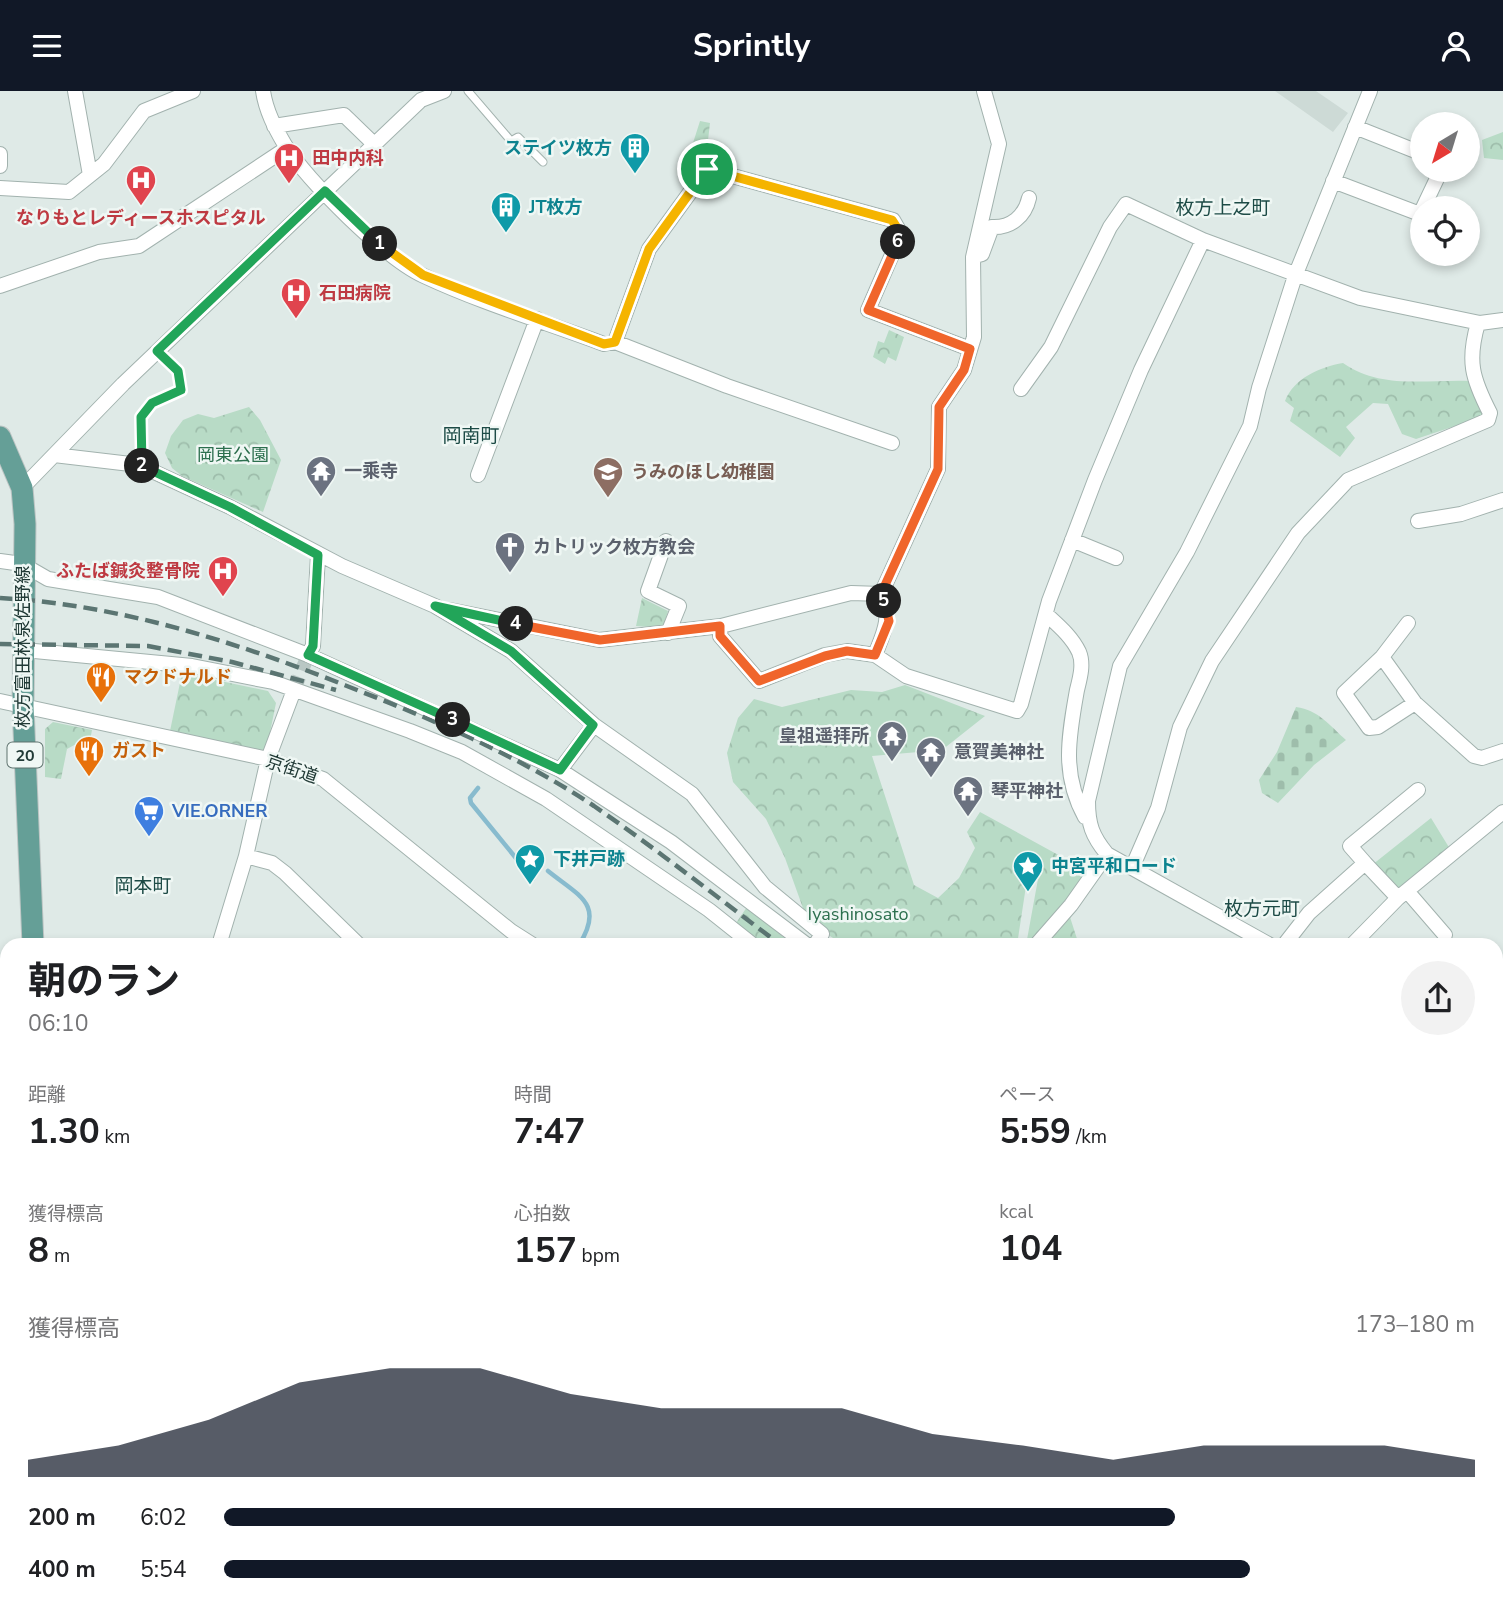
<!DOCTYPE html>
<html lang="ja">
<head>
<meta charset="utf-8">
<style>
	body { margin:0; font-family:"Nunito Sans","Noto Sans JP",sans-serif; background:#f2f2f2; color:#202124; height:100vh; display:flex; flex-direction:column; font-size:26px; white-space:nowrap }
	* { box-sizing:border-box; margin:0 }
	p { font-size:23px; color:#757577 }
	.icon { flex:none; width:38px; height:38px; fill:none; stroke:currentColor; stroke-width:2; stroke-linecap:round; stroke-linejoin:round }
	.map { position:relative; flex:1; overflow:hidden }
	.side { position:absolute; left:0px; top:847px; width:1503px; height:672px; display:flex; flex-direction:column; background:#fff; border-radius:21px 21px 0 0; box-shadow:0 4px 10px #0003 }
	.side>* { flex:none }
	.needle { width:46px; rotate:218deg }
	.fabs { position:absolute; left:1410px; top:21px; display:grid; gap:14px }
	.fabs a { display:grid; place-items:center; width:70px; height:70px; border-radius:50%; background:#fff; box-shadow:0 4px 10px #0003; font-size:35px }
	.pin { position:absolute; display:grid; place-items:center; width:60px; height:60px; color:#fff; margin:-30px; border:4px solid #fff; border-radius:50%; box-shadow:0 2px 7px #0007 }
	.km { position:absolute; width:35px; height:35px; margin:-18px; border-radius:50%; background:#222; color:#fff; font-size:19px; line-height:35px; text-align:center }
	.round { display:grid; place-items:center; flex:none; width:74px; height:74px; border-radius:37px; background:#f2f2f2 }
	.head { display:flex; align-items:center; justify-content:space-between; height:119px; padding:0 28px }
	h1 { font-size:38px; font-weight:700; line-height:52px }
	.metrics { display:grid; grid-template-columns:repeat(3,1fr); gap:10px; height:119px; padding:7px 28px }
	.metrics div { display:grid; align-content:center }
	.metrics b { font-size:35px; font-weight:700 }
	.metrics small { font-size:19px; font-weight:400 }
	.metrics p { font-size:19px }
	.chart { height:196px; padding:14px 28px }
	.chart p { display:flex; justify-content:space-between }
	.chart svg { width:100%; height:126px; margin-top:7px; fill:#111827; opacity:.7 }
	ul { padding:0 28px; list-style:none; font-size:23px }
	li { display:grid; grid-template-columns:112px 84px 1fr; align-items:center; height:52px }
	li i { height:18px; border-radius:9px; background:#111827 }
	header { display:flex; justify-content:space-between; align-items:center; height:91px; padding:0 28px; background:#111827; color:#fff; font-size:32px; font-weight:700 }
	.map>svg:first-child { display:block }
</style>
</head>
<body>
<header><svg class="icon" aria-label="menu" viewBox="0 0 24 24"><path d="M4 6h16M4 12h16M4 18h16"/></svg>Sprintly<svg class="icon" aria-label="person" viewBox="0 0 24 24"><circle cx="12" cy="8" r="4"/><path d="M4 21q1-7 8-7t8 7"/></svg></header>
<div class="map">
<svg width="1503" height="1519" viewBox="0 0 1503 1519">
	<defs>
		<pattern id="forest-crowns" width="20" height="18" patternUnits="userSpaceOnUse" patternTransform="scale(1.75)"><rect width="20" height="18" fill="#b8dbc6"/><path d="M2 6a3 3 0 1 1 6 0M12 15a3 3 0 1 1 6 0" fill="none" stroke="#9ebdab"/></pattern>
		<pattern id="cemetery-stones" width="16" height="16" patternUnits="userSpaceOnUse" patternTransform="scale(1.75)"><rect width="16" height="16" fill="#b8dbc6"/><path d="M2 7V4a2 2 0 0 1 4 0v3zM10 15v-3a2 2 0 0 1 4 0v3z" fill="#9ebdab"/></pattern>
	</defs>
	<rect width="100%" height="100%" fill="#dfeae7"/>
	<path fill="#cddad6" d="M1275 0H1316L1348 22 1333 41Z
		M7 1086V1512H265L261 1519H0V1092Z"/>
	<path fill="url(#forest-crowns)" d="M700 30 710 32 707 58 693 52Z
		M1503 41V69L1484 67 1482 49Z
		M889 239 904 246 896 270 888 266 885 273 873 266 878 250 884 252Z
		M1343 272C1381 299 1427 288 1471 290L1485 325 1416 348 1402 343 1388 313 1373 312 1346 336 1355 347 1340 366 1290 330 1294 317 1285 310C1294 287 1320 276 1343 272Z
		M249 316 260 329 281 369 263 421 182 385 172 377 165 362 171 345 183 329 198 323 214 327Z
		M642 507 668 520 663 537 636 535Z
		M182 582 268 600 276 612 266 661 170 640Z
		M905 594 985 625 942 659 872 665 914 794 938 807 959 787 975 757 967 741 980 721 1093 783 1035 854H1026L1038 788 1018 781 1026 795 1017 854H844L808 831 785 767 766 728 733 691 727 662 738 627 754 608 782 616 851 599 882 601Z
		M53 631 92 639 89 655 78 652 67 658 61 688 45 686V638Z
		M1431 727 1450 758 1399 802 1372 774Z
		M747 816 793 854H762L736 832Z
		M1069 823 1079 854H1042Z
		M1496 1256H1503V1519H408L422 1512H1496Z"/>
	<path fill="url(#cemetery-stones)" d="M1296 616C1319 619 1330 635 1346 649L1314 674 1278 712 1262 702 1259 689 1277 661Z"/>
	<g fill="none" stroke-linecap="round" stroke-linejoin="round">
		<path stroke="#88bbce" stroke-width="4.5" d="M478 697 470 707 471 712 533 788
			M548 780C579 805 605 813 579 854
			M1133 1512 1139 1519"/>
		<path stroke="#b9c7c4" stroke-width="14" stroke-dasharray="14 7" stroke-linecap="butt" d="M294 599 308 564"/>
		<g stroke="#a2b2ae" stroke-width="9">
			<path id="lane" d="M468 0 511 50 518 46 543 71
				M140 374C148 328 126 320 181 299L178 280 157 260
				M0 1393 7 1405
				M71 1512H76
				M358 1519 372 1512
				M462 1519 481 1512"/>
		</g>
		<g stroke="#a2b2ae" stroke-width="16">
			<path id="street" d="M75 0 90 84
				M263 0C266 20 275 37 285 54 308 90 386 168 424 185 482 212 545 231 604 253L615 251 727 295 892 352
				M274 35 344 24 375 54
				M1355 36 1423 63
				M0 63V75
				M1333 90 1420 123 1423 118
				M0 97 69 101 104 73 144 20 193 0
				M1423 117 1441 79
				M975 165 982 163 992 136C1011 137 1025 125 1029 107
				M0 195 99 161 139 155 287 57
				M615 251 649 158 707 78 893 129 901 143 868 219 970 258
				M1021 298 1051 256 1110 136 1126 113 1203 149 1360 207 1480 232 1503 229
				M54 364 139 374 230 416 342 475 435 515 511 560 594 634 692 703 765 796 822 843 815 854
				M478 384 537 228
				M22 397 123 293 421 9 444 0
				M1418 430 1461 423 1503 409
				M1072 449 1116 467
				M666 450 648 500 679 515 668 542
				M0 470 22 473 48 488 158 506 308 564 560 679 671 751 807 854
				M881 503 938 378 939 316 964 279 974 246 973 166 999 53 984 0
				M450 519 599 549 721 535 851 502 881 503
				M1047 524C1059 535 1072 546 1079 561 1084 573 1080 587 1077 599 1069 644 1061 683 1085 726
				M1408 532 1382 566 1415 612 1474 665 1482 667 1503 660
				M721 535 720 545 759 590 825 564 847 560 875 564 906 585 1017 620 1021 613 1049 510 1095 389 1141 279 1203 149
				M24 559 192 575 273 591 410 640 462 661 546 708 709 819 753 854
				M308 564 313 555 318 464
				M875 564C884 541 892 527 881 503
				M1382 566 1344 602 1369 637 1378 636 1415 612
				M0 610 268 668 323 688 511 840 533 854
				M560 679 594 634
				M246 765 272 772 285 782 359 854
				M1365 772 1398 807
				M1132 777 1158 717 1180 636 1212 570 1298 442 1348 389 1488 329 1490 322C1472 287 1467 270 1478 232
				M1407 800 1445 844
				M219 854 246 765 268 668 294 599
				M1036 854 1071 814 1107 763
				M1270 854 1107 763C1092 745 1088 733 1088 710L1120 575 1187 461 1250 335 1259 297 1295 185 1370 0
				M1284 854 1309 822 1365 772 1350 755 1418 699
				M1352 854 1398 807 1503 721
				M1496 1063 1503 1062
				M1496 1102 1503 1099"/>
		</g>
		<g stroke="#9fb5b0" stroke-width="21">
			<path id="secondary" d="M0 1064 7 1056"/>
		</g>
		<g stroke="#bcc4c3" stroke-width="23">
			<path id="primary" d="M0 346 22 397 25 433 23 615 33 854
				M0 977 7 979
				M1496 1223 1503 1222"/>
		</g>
		<use href="#lane" stroke="#fff" stroke-width="7"/>
		<use href="#street" stroke="#fff" stroke-width="14"/>
		<use href="#secondary" stroke="#fff" stroke-width="19"/>
		<use href="#primary" stroke="#659f97" stroke-width="21"/>
		<path stroke="#5b7572" stroke-width="4.5" stroke-dasharray="14 7" stroke-linecap="butt" d="M0 507C124 514 242 553 357 599 439 631 520 666 594 715 658 759 719 808 781 854
			M0 553 148 555 232 571 336 599
			M1496 1043 1503 1042"/>
	</g>
	<g fill="none" stroke-linecap="round" stroke-linejoin="round">
		<g stroke="#fff" stroke-width="14">
			<path id="split-1" d="M380 153 423 184 604 253 615 251 649 158 707 78"/>
		</g>
		<g stroke="#fff" stroke-width="14">
			<path id="split-2" d="M142 375 141 326 152 312 181 299 178 280 157 260 325 100 380 153"/>
		</g>
		<g stroke="#fff" stroke-width="14">
			<path id="split-3" d="M142 375 230 416 318 464 313 555 308 564 453 629"/>
		</g>
		<g stroke="#fff" stroke-width="14">
			<path id="split-4" d="M453 629 560 679 593 634 511 560 435 515 516 533"/>
		</g>
		<g stroke="#fff" stroke-width="14">
			<path id="split-5" d="M516 533 600 549 720 535V545L759 590 825 565 847 560 875 564 889 530 884 510"/>
		</g>
		<g stroke="#fff" stroke-width="14">
			<path id="split-6" d="M884 510 881 503 938 378 939 316 964 279 970 258 868 219 898 151"/>
		</g>
		<g stroke="#fff" stroke-width="14">
			<path id="split-7" d="M707 78 892 129 901 143 898 151"/>
		</g>
		<use href="#split-1" stroke="#f5b400" stroke-width="9"/>
		<use href="#split-2" stroke="#22a559" stroke-width="9"/>
		<use href="#split-3" stroke="#22a559" stroke-width="9"/>
		<use href="#split-4" stroke="#22a559" stroke-width="9"/>
		<use href="#split-5" stroke="#f0652b" stroke-width="9"/>
		<use href="#split-6" stroke="#f0652b" stroke-width="9"/>
		<use href="#split-7" stroke="#f5b400" stroke-width="9"/>
	</g>
	<defs>
		<g id="building-pin" transform="scale(1.575)"><path d="M0 17L-7.5 6A9.5 9.5 0 1 1 7.5 6Z" fill="#0f9aa8" stroke="#eff7f4"/><path d="M-4-6H4V6H1V3H-1V6H-4ZM-2.5-4.3h1.7v1.8h-1.7ZM.8-4.3h1.7v1.8H.8ZM-2.5-1h1.7V.8h-1.7ZM.8-1h1.7V.8H.8Z" fill="#fff"/></g>
		<g id="hospital-pin" transform="scale(1.575)"><path d="M0 17L-7.5 6A9.5 9.5 0 1 1 7.5 6Z" fill="#e0444e" stroke="#eff7f4"/><path d="M-5-5h3v3.5h4V-5h3V5h-3V1.5h-4V5h-3Z" fill="#fff"/></g>
		<g id="temple-pin" transform="scale(1.575)"><path d="M0 17L-7.5 6A9.5 9.5 0 1 1 7.5 6Z" fill="#6b7280" stroke="#eff7f4"/><path d="M0-6L5-2H3V0L6.5 2.5H4V6H1.5V3h-3V6H-4V2.5H-6.5L-3 0V-2H-5Z" fill="#fff"/></g>
		<g id="school-pin" transform="scale(1.575)"><path d="M0 17L-7.5 6A9.5 9.5 0 1 1 7.5 6Z" fill="#8d6e63" stroke="#eff7f4"/><path d="M0-5L7-2L0 1L-7-2ZM-4 1L0 2.5L4 1V4Q0 6-4 4Z" fill="#fff"/></g>
		<g id="church-pin" transform="scale(1.575)"><path d="M0 17L-7.5 6A9.5 9.5 0 1 1 7.5 6Z" fill="#6b7280" stroke="#eff7f4"/><path d="M-1.2-6h2.4v3.5h3.3v2.4h-3.3V6h-2.4V-.1h-3.3v-2.4h3.3Z" fill="#fff"/></g>
		<g id="restaurant-pin" transform="scale(1.575)"><path d="M0 17L-7.5 6A9.5 9.5 0 1 1 7.5 6Z" fill="#e8710a" stroke="#eff7f4"/><path d="M-5-6h1v4h1v-4h1v4h1v-4h1v5L-1.5 .5V6h-2V.5L-5-1ZM5-6V6H3V1.5H1.5Q1.5-4 5-6Z" fill="#fff"/></g>
		<g id="supermarket-pin" transform="scale(1.575)"><path d="M0 17L-7.5 6A9.5 9.5 0 1 1 7.5 6Z" fill="#3f7fe0" stroke="#eff7f4"/><path d="M-6-5.5h2.5l.6 2H6L4.5 2H-2.5L-4.4-4H-6ZM-1.5 3.2a1.3 1.3 0 1 0 .1 0ZM3 3.2a1.3 1.3 0 1 0 .1 0Z" fill="#fff"/></g>
		<g id="sight-pin" transform="scale(1.575)"><path d="M0 17L-7.5 6A9.5 9.5 0 1 1 7.5 6Z" fill="#0f9aa8" stroke="#eff7f4"/><path d="M0-6L1.8-2.2L6-1.7L2.9 1.2L3.7 5.4L0 3.3L-3.7 5.4L-2.9 1.2L-6-1.7L-1.8-2.2Z" fill="#fff"/></g>
	</defs>
	<g fill-rule="evenodd">
		<use href="#building-pin" x="635" y="57"/>
		<use href="#hospital-pin" x="289" y="67"/>
		<use href="#hospital-pin" x="141" y="89"/>
		<use href="#building-pin" x="506" y="116"/>
		<use href="#hospital-pin" x="296" y="202"/>
		<use href="#temple-pin" x="321" y="380"/>
		<use href="#school-pin" x="608" y="381"/>
		<use href="#church-pin" x="510" y="456"/>
		<use href="#hospital-pin" x="223" y="480"/>
		<use href="#restaurant-pin" x="101" y="586"/>
		<use href="#temple-pin" x="892" y="645"/>
		<use href="#restaurant-pin" x="89" y="660"/>
		<use href="#temple-pin" x="931" y="661"/>
		<use href="#temple-pin" x="968" y="700"/>
		<use href="#supermarket-pin" x="149" y="720"/>
		<use href="#sight-pin" x="530" y="768"/>
		<use href="#sight-pin" x="1028" y="775"/>
	</g>
	<g text-anchor="middle" stroke-width="5" stroke-linejoin="round" paint-order="stroke">
		<rect fill="#eff7f4" stroke="#5f736f" stroke-width="2" x="7.5" y="651.5" width="35" height="25" rx="5"/>
		<g font-size="16" font-weight="bold" fill="#213a36">
			<text x="25" y="670">20</text>
		</g>
		<g font-size="18" font-weight="bold" fill="#0d838f" stroke="#eff7f4" text-anchor="start">
			<text x="612" y="63" text-anchor="end">ステイツ枚方</text>
			<text x="529" y="122">JT枚方</text>
			<text x="553" y="774">下井戸跡</text>
			<text x="1051" y="781">中宮平和ロード</text>
		</g>
		<g font-size="18" font-weight="bold" fill="#be3a42" stroke="#eff7f4" text-anchor="start">
			<text x="312" y="73">田中内科</text>
			<text x="141" y="133" text-anchor="middle">なりもとレディースホスピタル</text>
			<text x="319" y="208">石田病院</text>
			<text x="200" y="486" text-anchor="end">ふたば鍼灸整骨院</text>
		</g>
		<g font-size="18" fill="#2c6f4e" stroke="#eff7f4">
			<text x="233" y="370">岡東公園</text>
			<text x="858" y="829">Iyashinosato</text>
		</g>
		<g font-size="18" font-weight="bold" fill="#5b616d" stroke="#eff7f4" text-anchor="start">
			<text x="344" y="386">一乘寺</text>
			<text x="533" y="462">カトリック枚方教会</text>
			<text x="869" y="651" text-anchor="end">皇祖遥拝所</text>
			<text x="954" y="667">意賀美神社</text>
			<text x="991" y="706">琴平神社</text>
		</g>
		<g font-size="18" font-weight="bold" fill="#785e54" stroke="#eff7f4" text-anchor="start">
			<text x="631" y="387">うみのほし幼稚園</text>
		</g>
		<g font-size="18" fill="#213a36" stroke="#eff7f4">
			<text transform="translate(23 556) rotate(-90)" y="6">枚方富田林泉佐野線</text>
			<text transform="translate(292 678) rotate(19)" y="6">京街道</text>
		</g>
		<g font-size="18" font-weight="bold" fill="#c56008" stroke="#eff7f4" text-anchor="start">
			<text x="124" y="592">マクドナルド</text>
			<text x="112" y="666">ガスト</text>
		</g>
		<g font-size="18" font-weight="bold" fill="#366cbe" stroke="#eff7f4" text-anchor="start">
			<text x="172" y="726">VIE.ORNER</text>
		</g>
		<g font-size="19" fill="#1d4b46" stroke="#eff7f4">
			<text x="1223" y="123">枚方上之町</text>
			<text x="471" y="351">岡南町</text>
			<text x="143" y="801">岡本町</text>
			<text x="1262" y="824">枚方元町</text>
		</g>
	</g>
</svg>
<div class="fabs">
<a><svg class="needle" viewBox="-14 -14 28 28"><path d="M0-13l5 13h-10z" fill="#e53935"/><path d="M0 13l5-13h-10z" fill="#757577"/></svg></a>
<a><svg class="icon" aria-label="locate" viewBox="0 0 24 24"><circle cx="12" cy="12" r="6"/><path d="M12 2v4M12 18v4M2 12h4M18 12h4"/></svg></a>
</div>
<div class="pin" style="left:707px;top:78px;background:#1e9e55"><svg class="icon" aria-label="arrive" viewBox="0 0 24 24"><path d="M6 21V4h12l-3 4 3 4H6"/></svg></div>
<b class="km" style="left:380px;top:153px">1</b>
<b class="km" style="left:142px;top:375px">2</b>
<b class="km" style="left:453px;top:629px">3</b>
<b class="km" style="left:516px;top:533px">4</b>
<b class="km" style="left:884px;top:510px">5</b>
<b class="km" style="left:898px;top:151px">6</b>
<section class="side">
<div class="head"><div><h1>朝のラン</h1><p>06:10</p></div><a class="round"><svg class="icon" aria-label="share" viewBox="0 0 24 24"><path d="M12 15V3M7 8l5-5 5 5M5 13v7h14v-7"/></svg></a></div>
<div class="metrics">
<div><p>距離</p><b>1.30<small> km</small></b></div>
<div><p>時間</p><b>7:47</b></div>
<div><p>ペース</p><b>5:59<small> /km</small></b></div>
</div>
<div class="metrics">
<div><p>獲得標高</p><b>8<small> m</small></b></div>
<div><p>心拍数</p><b>157<small> bpm</small></b></div>
<div><p>kcal</p><b>104</b></div>
</div>
<div class="chart"><p><span>獲得標高</span>173–180 m</p>
<svg viewBox="0 0 160 44" preserveAspectRatio="none"><path d="M0 44V38L10 33L20 24L30 11L40 6L50 6L60 15L70 20L80 20L90 20L100 29L110 33L120 38L130 33L140 33L150 33L160 38V44z"/></svg>
</div>
<ul>
<li><b>200 m</b>6:02<i style="width:76%"></i></li>
<li><b>400 m</b>5:54<i style="width:82%"></i></li>
</ul>
</section>
</div>
</body>
</html>
